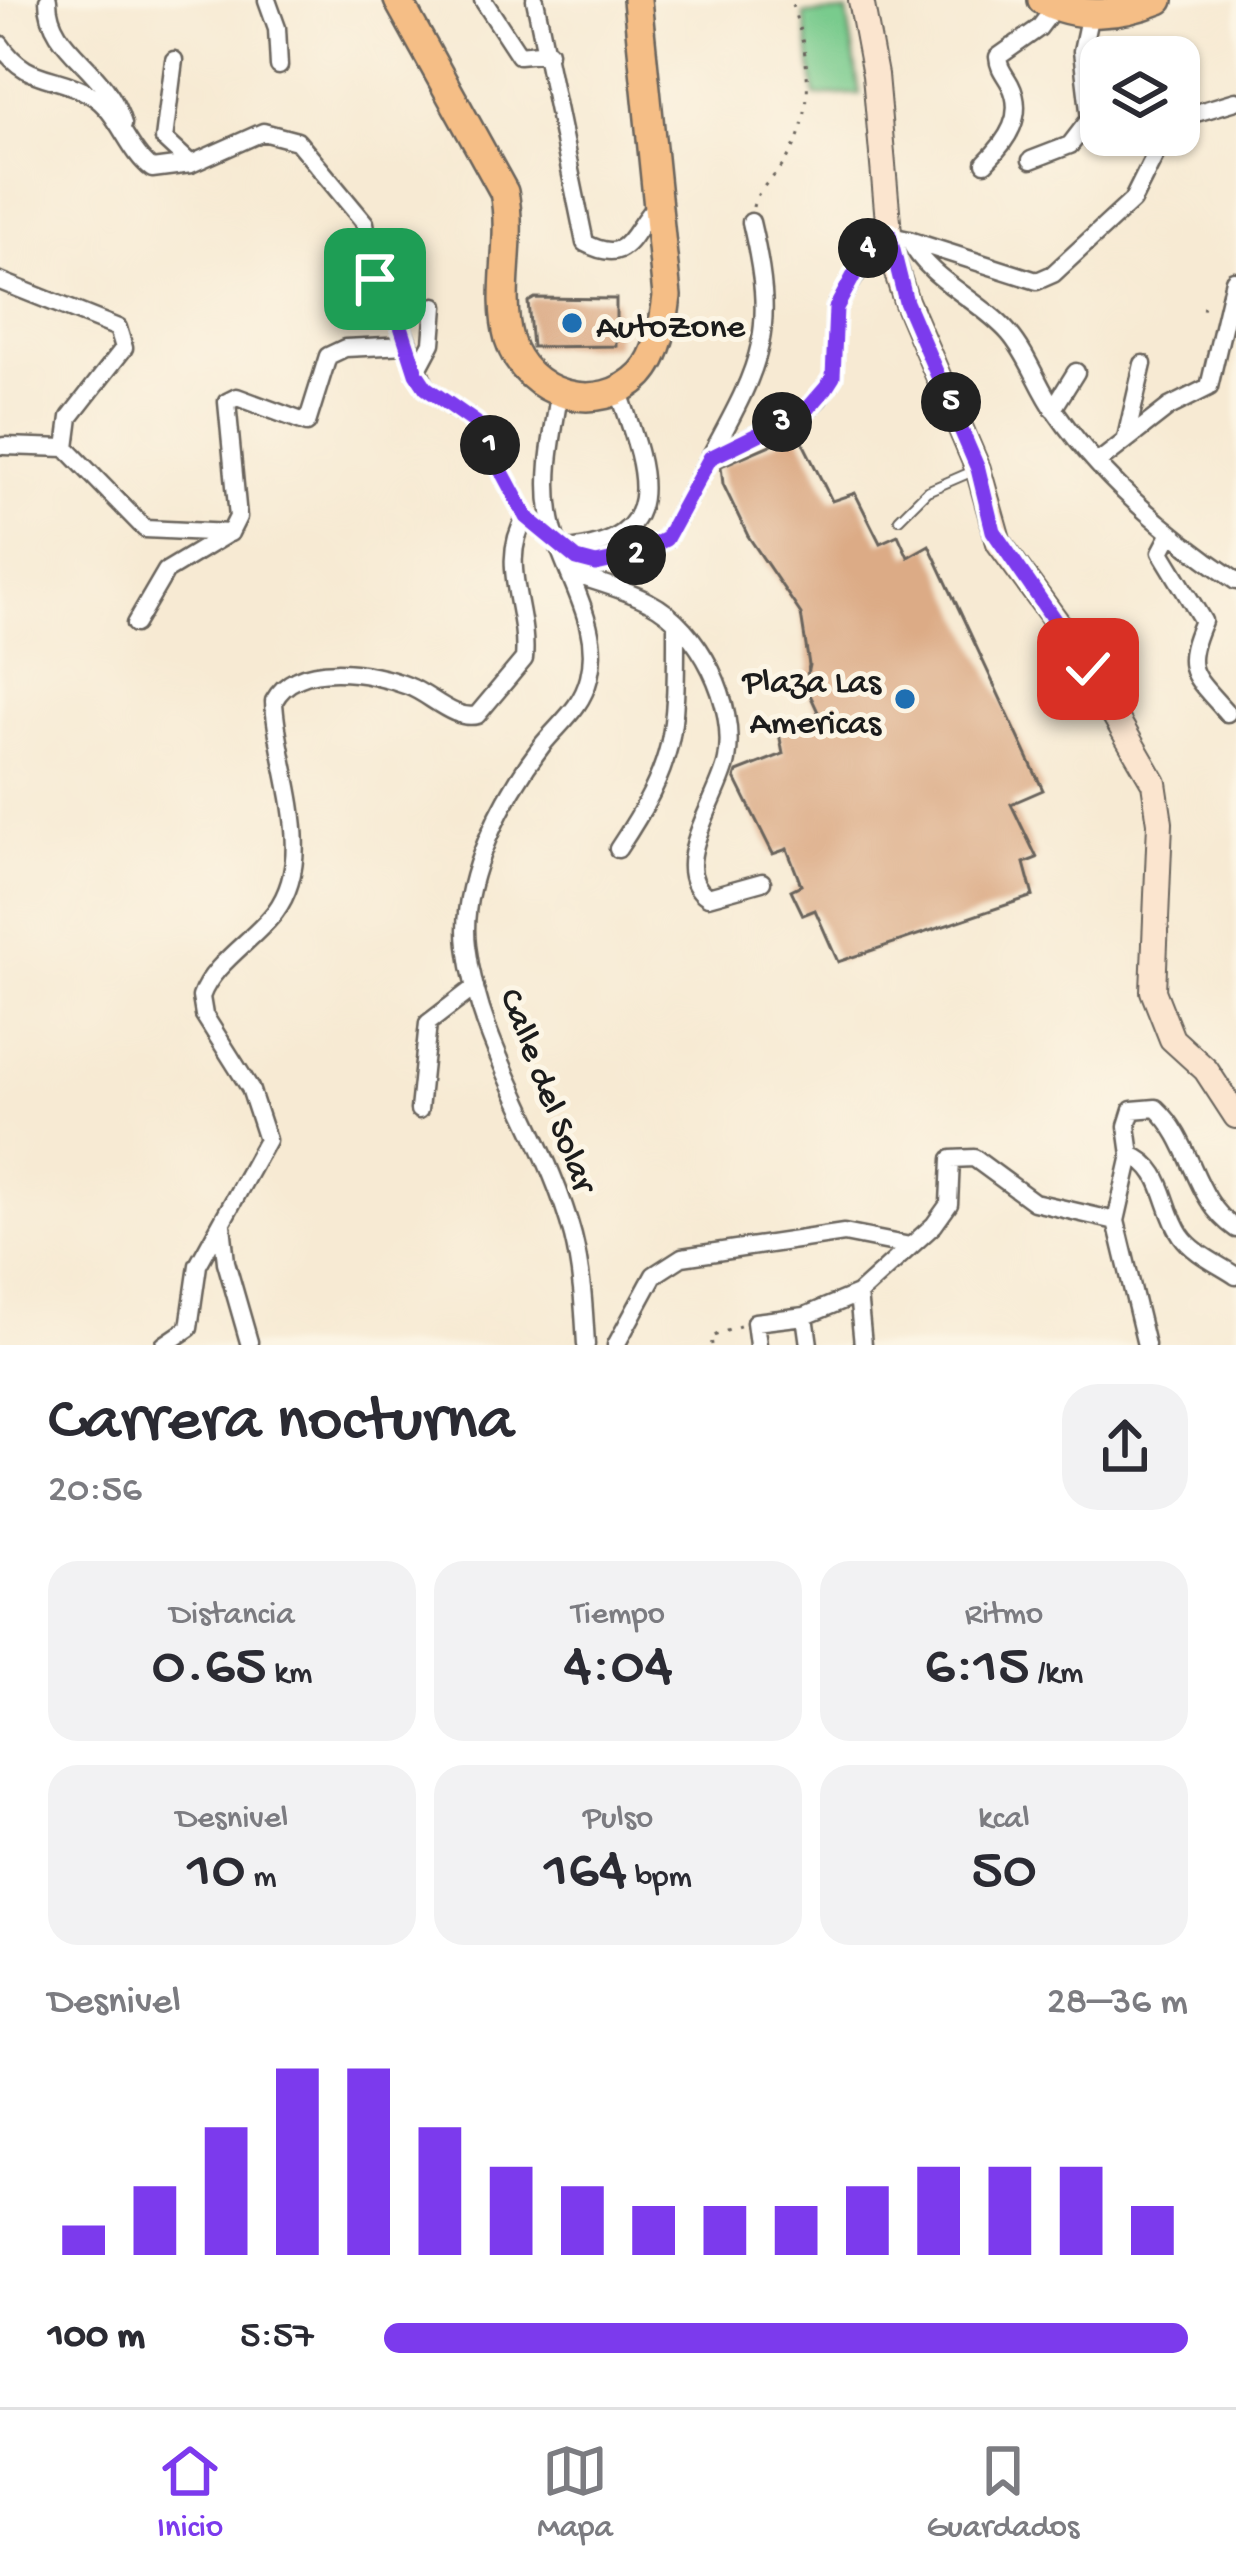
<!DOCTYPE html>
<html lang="es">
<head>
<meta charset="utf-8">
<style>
	body { margin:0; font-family:"Gochi Hand",sans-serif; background:#f2f2f3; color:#2b2b33; height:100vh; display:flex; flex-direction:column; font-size:45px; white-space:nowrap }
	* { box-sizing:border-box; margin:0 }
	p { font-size:39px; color:#7c7c81 }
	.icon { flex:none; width:66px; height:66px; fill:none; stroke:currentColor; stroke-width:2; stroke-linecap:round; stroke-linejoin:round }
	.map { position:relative; height:1345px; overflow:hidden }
	.sheet { display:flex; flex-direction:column; background:#fff; flex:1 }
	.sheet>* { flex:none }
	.tools { position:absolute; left:1080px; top:36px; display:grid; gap:24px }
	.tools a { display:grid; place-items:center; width:120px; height:120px; border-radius:24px; background:#fff; box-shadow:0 3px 9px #0004; font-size:60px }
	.pin { position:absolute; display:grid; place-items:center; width:102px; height:102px; color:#fff; margin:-51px; border-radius:24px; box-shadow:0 6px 18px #0006 }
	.km { position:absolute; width:60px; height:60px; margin:-30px; border-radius:50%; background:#222; color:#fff; font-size:33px; line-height:60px; text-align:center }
	.round { display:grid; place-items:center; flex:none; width:126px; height:126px; border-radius:36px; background:#f2f2f3 }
	.summary { display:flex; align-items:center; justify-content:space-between; height:204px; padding:0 48px }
	h1 { font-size:66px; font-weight:600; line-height:90px }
	.figures { display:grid; grid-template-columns:repeat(3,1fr); gap:18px; height:204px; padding:12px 48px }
	.figures div { display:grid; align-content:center; border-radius:30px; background:#f2f2f3; text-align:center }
	.figures b { font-size:60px; font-weight:600 }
	.figures small { font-size:33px; font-weight:400 }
	.figures p { font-size:33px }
	.chart { height:336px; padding:24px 48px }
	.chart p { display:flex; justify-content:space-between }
	.chart svg { width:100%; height:216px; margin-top:12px; stroke:#7c3aed; stroke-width:6 }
	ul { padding:0 48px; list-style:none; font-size:39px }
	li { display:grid; grid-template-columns:192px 144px 1fr; align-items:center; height:90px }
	li i { height:30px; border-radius:15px; background:#7c3aed }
	.tabs { display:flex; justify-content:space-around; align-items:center; height:168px; border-top:3px solid #e1e1e2; background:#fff; font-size:33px; color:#7c7c81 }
	.tabs a { display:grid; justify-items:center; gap:6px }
	.tabs .on { color:#7c3aed }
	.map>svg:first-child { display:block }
</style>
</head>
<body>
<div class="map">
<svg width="1236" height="1345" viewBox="0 0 1236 1345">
	<rect width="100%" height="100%" fill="#fcf5e5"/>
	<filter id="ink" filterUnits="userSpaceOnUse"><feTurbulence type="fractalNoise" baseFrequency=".00833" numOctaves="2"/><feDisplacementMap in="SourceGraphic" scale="24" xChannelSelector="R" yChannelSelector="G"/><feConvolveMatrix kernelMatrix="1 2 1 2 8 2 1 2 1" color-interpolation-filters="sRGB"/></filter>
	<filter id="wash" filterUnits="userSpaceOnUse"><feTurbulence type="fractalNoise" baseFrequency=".004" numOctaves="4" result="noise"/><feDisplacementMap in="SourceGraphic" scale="48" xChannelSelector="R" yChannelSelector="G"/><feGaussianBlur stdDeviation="2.7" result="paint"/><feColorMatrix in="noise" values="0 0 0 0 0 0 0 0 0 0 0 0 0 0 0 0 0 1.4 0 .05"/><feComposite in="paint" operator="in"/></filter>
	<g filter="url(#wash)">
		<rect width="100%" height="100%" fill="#f7ead3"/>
		<path fill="#79cb8d" stroke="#4a7454" stroke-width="3" d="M847 12 860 94 815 96 804 14Z"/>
		<g id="blocks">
			<path fill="#dcab86" d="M535 298 616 299V346L532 347 528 302Z
				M798 433 832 501 855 493 880 543 898 535 908 557 929 545 1043 790 1011 804 1037 858 1024 863 1033 896 838 962 815 910 803 915 791 890 801 885 787 849 773 854 735 778 737 772 783 754 779 733 819 714 805 684 809 665 801 614 748 536 723 484 721 466Z"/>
		</g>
	</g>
	<g filter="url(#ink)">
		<use href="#blocks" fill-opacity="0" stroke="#69645c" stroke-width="3"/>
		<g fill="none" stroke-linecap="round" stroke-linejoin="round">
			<g stroke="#69645c" stroke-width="12">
				<path id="lane" d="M899 519 927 491 971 472"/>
			</g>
			<g stroke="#69645c" stroke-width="21">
				<path id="street" d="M48 0C48 52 106 65 123 124
					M267 0 277 28 279 66
					M483 0 519 55 549 52
					M535 0 585 243C632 268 630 229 658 204
					M0 44C27 85 55 73 91 95 118 110 127 150 152 169L191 164 263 132 297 141 365 223 375 279 399 320 426 388 476 423 526 517 577 559 595 564 632 556 666 539 710 457 806 411 819 398 833 377 836 307 881 234 909 240C929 280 979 299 1009 333 1029 356 1038 387 1056 412 1103 480 1168 535 1236 581
					M174 60 164 139 191 164
					M1179 118 1236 101
					M1031 160 1070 145 1090 119 1082 51 1090 13
					M985 163C1007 141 1026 115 1010 84 1004 73 999 69 998 57L1039 28 1055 7
					M909 240 1037 281 1053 274 1132 201 1165 135
					M0 281 118 328 124 348 70 417 66 448 145 529 230 533
					M416 373 432 343 435 306
					M559 395C553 435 544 471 550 512 557 569 604 618 589 678 582 707 561 722 543 744 504 795 459 880 467 946 479 1050 547 1137 573 1236 582 1272 584 1309 586 1345
					M1053 409 1076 372
					M1126 438 1143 364
					M4 446 66 448
					M710 457C763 360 777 331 751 222
					M1097 463 1169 407 1209 387 1234 280
					M230 533 238 517 227 402 237 397 307 423 328 356 345 348 407 345
					M1171 533 1161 552 1203 621C1181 671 1193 674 1227 713
					M567 550C676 540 644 465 619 392
					M570 573C596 582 625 589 649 602 700 628 737 704 727 760 721 796 665 869 708 897L762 882
					M135 624 166 571 229 533
					M618 849C678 759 676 731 676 625
					M419 1110 428 1023 475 987
					M1131 1155C1166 1168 1162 1208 1181 1235 1193 1253 1218 1264 1236 1276
					M222 1225 226 1262 249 1342
					M858 1294 863 1345
					M805 1316 809 1345
					M164 1345 189 1328 198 1265 267 1140 250 1088 204 1015 201 997C212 964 255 939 275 912 319 854 276 765 274 701 297 658 372 672 408 686 430 694 454 721 477 715L524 659C529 609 497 564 526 517
					M616 1345 654 1275 682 1257 844 1233 910 1246
					M758 1345 755 1322 805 1316 858 1294 934 1225 949 1204 951 1159 974 1158 1034 1202 1116 1221
					M1146 1345 1116 1221 1131 1155 1127 1126 1132 1110 1156 1108C1194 1143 1192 1199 1236 1229"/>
			</g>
			<g stroke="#69645c" stroke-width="28">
				<path id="secondary" d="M861 0 875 75 891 255 906 301 978 469 999 543 1073 644 1154 783 1160 823 1153 991 1172 1039 1206 1070 1236 1116"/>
			</g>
			<g stroke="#69645c" stroke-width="32">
				<path id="primary" d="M398 0 504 192C514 240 496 293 509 339 526 396 599 417 641 374 659 355 664 321 667 296L637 0
					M1042 0C1079 20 1122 15 1159 0"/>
			</g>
			<path stroke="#69645c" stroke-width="3" stroke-dasharray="3 9" stroke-linecap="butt" d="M753 207C757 188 775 178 785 162 818 113 810 53 790 0
				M1202 308 1213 309
				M712 1345 711 1337 742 1325"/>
			<use href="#lane" stroke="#fff" stroke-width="8"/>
			<use href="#street" stroke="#fff" stroke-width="16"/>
			<use href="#secondary" stroke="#fbe5cf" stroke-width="24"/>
			<use href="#primary" stroke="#f5be86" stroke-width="27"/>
		</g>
	</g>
	<g fill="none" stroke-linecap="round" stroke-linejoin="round" filter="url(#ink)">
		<g stroke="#fff" stroke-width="24">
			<path id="route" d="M375 279 399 320 416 373 426 388 476 423 526 517 577 559 596 564 632 556 666 539 710 458 806 411 826 388 833 377 836 308 872 242 889 234 906 302 978 469 993 531 1088 669"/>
		</g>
		<use href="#route" stroke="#7c3aed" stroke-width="15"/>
	</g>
	<g fill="#1f6fb2" stroke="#fcf5e5" stroke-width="4.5">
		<circle cx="572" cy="323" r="12"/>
		<circle cx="905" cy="699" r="12"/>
	</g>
	<g text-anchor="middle" stroke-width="10" stroke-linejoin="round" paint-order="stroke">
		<g font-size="36" fill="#1c1c1c" stroke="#fcf5e5" text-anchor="start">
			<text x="596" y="336">AutoZone</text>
			<text x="881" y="691" text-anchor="end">Plaza Las<tspan x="881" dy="41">Americas</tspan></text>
		</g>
		<g font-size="36" fill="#1c1c1c" stroke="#fcf5e5">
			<text transform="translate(551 1089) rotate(69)" y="13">Calle del Solar</text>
		</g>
	</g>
</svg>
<div class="tools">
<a><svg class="icon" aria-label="layers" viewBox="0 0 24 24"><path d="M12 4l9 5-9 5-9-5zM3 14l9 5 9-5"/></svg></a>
</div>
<div class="pin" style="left:375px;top:279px;background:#1e9e55"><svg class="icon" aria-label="arrive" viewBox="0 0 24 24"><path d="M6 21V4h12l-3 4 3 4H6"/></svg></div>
<div class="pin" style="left:1088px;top:669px;background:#d93025"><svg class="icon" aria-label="check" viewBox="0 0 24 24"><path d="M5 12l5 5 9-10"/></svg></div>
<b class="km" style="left:490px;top:445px">1</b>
<b class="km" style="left:636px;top:555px">2</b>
<b class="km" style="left:782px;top:422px">3</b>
<b class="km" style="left:868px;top:248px">4</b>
<b class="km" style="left:951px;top:402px">5</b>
</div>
<section class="sheet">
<div class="summary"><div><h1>Carrera nocturna</h1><p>20:56</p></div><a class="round"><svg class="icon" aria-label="share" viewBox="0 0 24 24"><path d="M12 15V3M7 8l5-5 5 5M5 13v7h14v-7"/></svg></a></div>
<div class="figures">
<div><p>Distancia</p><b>0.65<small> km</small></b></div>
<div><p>Tiempo</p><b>4:04</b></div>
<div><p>Ritmo</p><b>6:15<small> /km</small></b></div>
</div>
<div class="figures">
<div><p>Desnivel</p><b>10<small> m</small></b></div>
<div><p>Pulso</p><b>164<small> bpm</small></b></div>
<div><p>kcal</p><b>50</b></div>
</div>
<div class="chart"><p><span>Desnivel</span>28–36 m</p>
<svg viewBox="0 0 160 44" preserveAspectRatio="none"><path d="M5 44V38M15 44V30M25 44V18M35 44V6M45 44V6M55 44V18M65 44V26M75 44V30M85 44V34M95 44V34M105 44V34M115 44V30M125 44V26M135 44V26M145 44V26M155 44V34"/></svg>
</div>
<ul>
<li><b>100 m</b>5:57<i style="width:100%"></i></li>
</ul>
</section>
<nav class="tabs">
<a class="on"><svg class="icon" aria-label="home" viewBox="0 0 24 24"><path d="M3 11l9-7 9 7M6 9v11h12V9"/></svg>Inicio</a>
<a><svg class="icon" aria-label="map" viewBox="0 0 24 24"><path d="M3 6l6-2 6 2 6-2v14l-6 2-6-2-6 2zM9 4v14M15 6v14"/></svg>Mapa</a>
<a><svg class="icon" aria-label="saved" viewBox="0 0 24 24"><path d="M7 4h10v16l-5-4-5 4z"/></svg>Guardados</a>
</nav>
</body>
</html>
